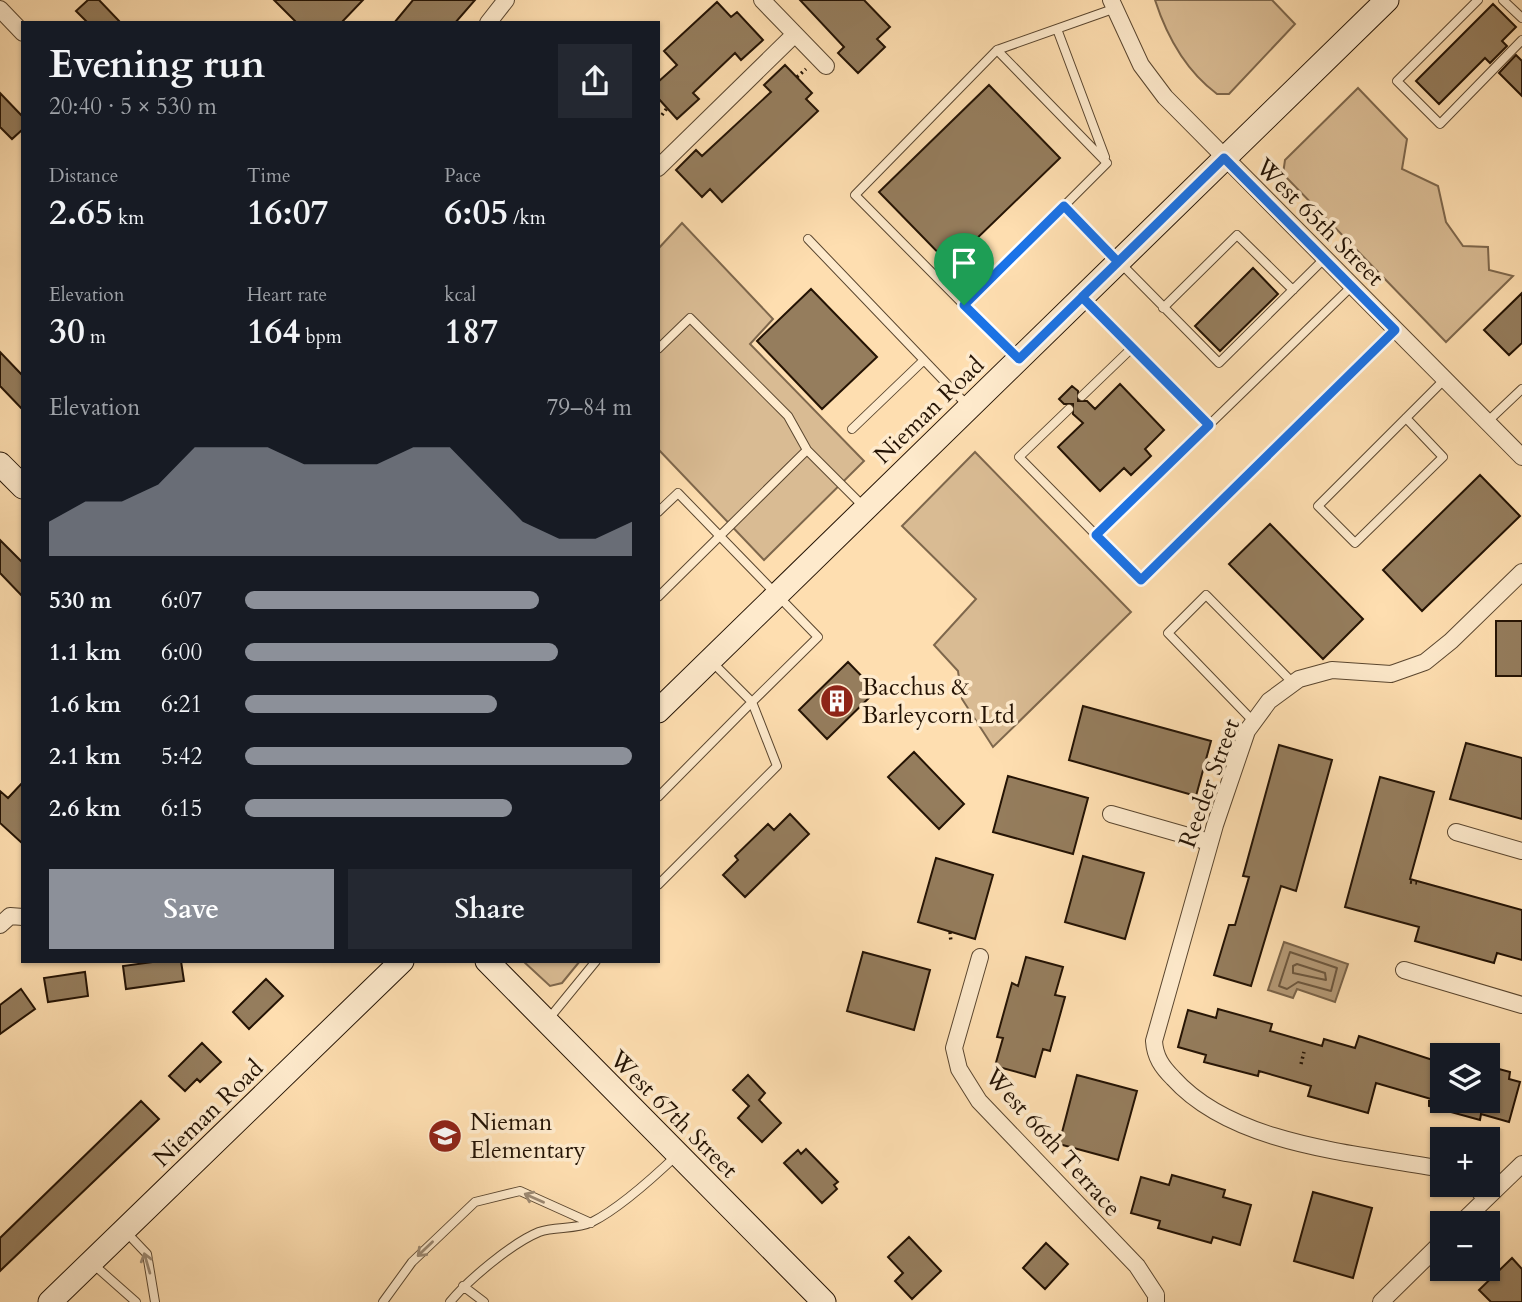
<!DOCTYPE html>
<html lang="en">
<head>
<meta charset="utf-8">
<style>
	body { margin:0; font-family:Cardo,serif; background:#242831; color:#f1f3f6; height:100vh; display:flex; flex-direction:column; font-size:26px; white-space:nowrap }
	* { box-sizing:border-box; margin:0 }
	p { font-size:23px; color:#9ea1a6 }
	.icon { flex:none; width:38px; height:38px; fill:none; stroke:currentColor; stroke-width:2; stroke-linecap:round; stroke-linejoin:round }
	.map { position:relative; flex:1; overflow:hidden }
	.sheet { position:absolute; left:21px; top:21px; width:639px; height:942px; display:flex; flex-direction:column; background:#171b24; border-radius:0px; box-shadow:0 2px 5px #0004 }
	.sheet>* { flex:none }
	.tools { position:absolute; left:1430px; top:1043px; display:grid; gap:14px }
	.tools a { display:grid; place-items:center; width:70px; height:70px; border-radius:0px; background:#171b24; box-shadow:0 2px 5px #0004; font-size:35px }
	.pin { position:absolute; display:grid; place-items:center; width:60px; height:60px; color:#fff; margin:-72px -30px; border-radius:50% 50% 50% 0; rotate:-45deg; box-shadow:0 0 7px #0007 }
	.pin .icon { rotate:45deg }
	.round { display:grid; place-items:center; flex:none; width:74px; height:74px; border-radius:0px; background:#242831 }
	.head { display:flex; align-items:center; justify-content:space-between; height:119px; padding:0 28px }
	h1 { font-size:38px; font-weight:600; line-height:52px }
	.metrics { display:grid; grid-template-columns:repeat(3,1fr); gap:10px; height:119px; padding:7px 28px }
	.metrics div { display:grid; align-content:center }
	.metrics b { font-size:35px; font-weight:600 }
	.metrics small { font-size:19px; font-weight:400 }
	.metrics p { font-size:19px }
	.chart { height:196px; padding:14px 28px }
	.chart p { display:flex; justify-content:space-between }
	.chart svg { width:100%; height:126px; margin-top:7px; fill:#8c9099; opacity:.7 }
	.button { display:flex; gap:14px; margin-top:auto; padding:14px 28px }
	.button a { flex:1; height:80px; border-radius:0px; background:#8c9099; color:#fff; font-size:28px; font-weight:600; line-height:80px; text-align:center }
	.button a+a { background:#242831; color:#f1f3f6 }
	ul { padding:0 28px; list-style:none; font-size:23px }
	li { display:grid; grid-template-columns:112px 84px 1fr; align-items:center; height:52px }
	li i { height:18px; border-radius:9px; background:#8c9099 }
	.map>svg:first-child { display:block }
</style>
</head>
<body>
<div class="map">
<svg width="1522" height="1302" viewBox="0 0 1522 1302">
	<rect width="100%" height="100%" fill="#fedeb0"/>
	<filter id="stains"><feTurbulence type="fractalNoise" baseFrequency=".00286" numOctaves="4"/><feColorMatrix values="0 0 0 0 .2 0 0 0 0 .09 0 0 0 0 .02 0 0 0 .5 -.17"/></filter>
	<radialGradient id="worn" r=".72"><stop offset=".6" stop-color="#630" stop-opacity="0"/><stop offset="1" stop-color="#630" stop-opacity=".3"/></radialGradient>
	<path fill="#d9bb93" stroke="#7e674c" stroke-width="2" d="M1155 0H1272L1295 24 1229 94H1217C1186 71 1167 37 1155 0Z
		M1358 88 1407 139 1402 169 1438 186 1446 222 1463 246 1488 247 1489 270 1513 276 1446 342 1283 174 1285 160Z
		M682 223 773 319 750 344 864 461 764 560 658 449V249Z
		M975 452 1131 612 993 747 962 699 958 671 934 645 976 599 902 526Z
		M523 961H580L562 983 550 986Z"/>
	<path fill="#b49976" stroke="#7a6348" stroke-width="2" d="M1284 942 1348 964 1335 1002 1297 989 1293 998 1268 990Z"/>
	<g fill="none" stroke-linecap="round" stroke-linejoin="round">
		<path stroke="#6c563d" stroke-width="2" d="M1290 952 1337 968 1331 991 1298 982 1287 989 1279 986Z
			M1297 964 1325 973 1326 980 1293 973V966Z"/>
	</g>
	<path fill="#957d5d" stroke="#241304" stroke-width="2" d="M88 0H99L121 23H88L76 11Z
		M274 0H363L341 23H297Z
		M413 0H475L455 23H394Z
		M800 0H864L890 27 877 39 885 47 858 73 838 53 844 47Z
		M717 2 731 17 737 12 763 40 741 60 735 53 693 93 699 99 677 119 658 98V82L677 65 664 51Z
		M1493 4 1516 27 1502 41 1507 46 1490 63 1485 58 1439 104 1416 81Z
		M1516 55 1522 61V96L1499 73Z
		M785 65 812 93 806 99 818 111 722 202 710 189 702 197 676 170 696 150 702 156 771 92 764 85Z
		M989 85 1060 158 971 244 978 252 957 272 879 192Z
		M0 93 23 117V129L12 139 0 127Z
		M1253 268 1278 294 1220 351 1195 326Z
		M811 289 877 357 822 409 757 341Z
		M1522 293V343L1509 355 1484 330Z
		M0 352 23 376V410L0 386Z
		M1120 384 1164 430 1145 449 1151 456 1131 475 1124 468 1100 491 1058 447 1083 423 1073 414V404H1064L1059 399 1072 386 1078 391V401H1087L1095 409Z
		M1480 475 1520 516 1422 611 1383 570Z
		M1270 524 1363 619 1323 659 1229 564Z
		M0 540 23 563V597L0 573Z
		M1496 621H1522V676H1496Z
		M848 662 876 691 827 739 799 710Z
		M1083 706 1211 741 1196 796 1069 760Z
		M1466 743 1522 758V819L1450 799Z
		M1279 745 1332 760 1296 891 1281 886 1251 986 1214 975 1229 925H1235L1249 877 1243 876Z
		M914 752 964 804 939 829 888 777Z
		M1008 776 1088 798 1073 854 993 832Z
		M1380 777 1434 792 1410 879 1522 910V960L1497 953 1494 963 1415 941 1419 927 1345 907Z
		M23 782V844L0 823V791L8 798Z
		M790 814 809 834 745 897 723 875 738 860 735 856 768 824 774 830Z
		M1083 856 1144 873 1125 939 1065 922Z
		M936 858 993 875 975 939 918 922Z
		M863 952 930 970 914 1030 847 1011Z
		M1026 957 1063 967 1055 995 1065 997 1050 1051 1043 1049 1035 1077 995 1066 1003 1038 997 1037 1012 983 1018 986Z
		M160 961H181L184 981 126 989 123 966Z
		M85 972 88 996 48 1002 44 978Z
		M266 979 283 996 249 1029 233 1012Z
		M21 989 35 1009 0 1034V1005Z
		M1218 1009 1272 1024 1270 1031 1322 1046 1324 1039 1355 1048 1359 1036 1442 1063V1101H1488V1066L1510 1072 1509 1079 1520 1082 1509 1122 1481 1114 1480 1120 1429 1106V1101H1438L1376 1083 1368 1113 1308 1096 1311 1086 1259 1071 1258 1076 1204 1062 1206 1055 1178 1047 1188 1010 1216 1018Z
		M202 1043 221 1062 200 1082 197 1079 185 1091 169 1076Z
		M748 1075 765 1093 759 1100 781 1123 762 1142 738 1118 749 1106 733 1090Z
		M1077 1075 1137 1091 1118 1160 1059 1144Z
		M141 1101 159 1119 0 1271V1238Z
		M806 1149 838 1182 834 1185 837 1189 822 1203 784 1163 798 1150 801 1154Z
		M1172 1175 1225 1190 1223 1197 1251 1205 1240 1245 1213 1237 1211 1243 1158 1228 1160 1221 1131 1213 1141 1177 1169 1185Z
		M1313 1192 1372 1208 1353 1278 1294 1261Z
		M909 1237 941 1271 912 1299 895 1281 903 1273 888 1257Z
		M1046 1243 1068 1264 1045 1289 1023 1268Z
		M1512 1258 1522 1269V1302H1491L1479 1290Z"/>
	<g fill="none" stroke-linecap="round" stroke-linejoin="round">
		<g stroke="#5a462f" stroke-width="10">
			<path id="lane" d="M1478 0 1397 81 1440 124 1522 40
				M1503 0 1522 18
				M1113 9 997 50 1107 163 1064 206 1219 363 1325 258
				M1057 29 1105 157
				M997 50 855 195 964 305 1064 206
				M808 239 967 405
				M1084 299 1209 425 1352 286
				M964 305 1017 357
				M1163 308 1237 235 1293 290
				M658 349 690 318 788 416 807 450
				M1082 396 1133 347
				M1069 409 1019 457 1096 535 1209 425
				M1406 418 1443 457 1355 543 1318 506 1445 379
				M1487 422 1522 389
				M852 429 924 360
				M658 512 678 493 818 637 752 702 777 766 658 885
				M1096 535 1141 580 1395 330
				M658 597 807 450 865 508
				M1254 722 1168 633 1206 595 1293 683
				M658 797 752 702 712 662
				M547 1021 596 961
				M127 1233 147 1254 155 1302
				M93 1264 136 1302
				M463 1286 484 1302
				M383 1302 412 1262 475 1202 520 1191 591 1223
				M450 1302C468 1280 512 1243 539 1232 555 1226 576 1230 592 1222 618 1209 656 1175 677 1155"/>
		</g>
		<g stroke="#5a462f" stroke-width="18">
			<path id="street" d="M762 0 826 66
				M1111 0 1141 65 1165 97 1522 457
				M0 9 23 33
				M488 23 506 0
				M658 168 795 34
				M1111 814 1209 842
				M1456 832 1522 851
				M0 925 10 916 23 917
				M980 957 954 1048 959 1069 979 1101 1137 1266 1156 1295V1302
				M1404 970 1522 1005
				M1442 1169C1357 1153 1234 1146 1173 1078 1162 1067 1155 1057 1154 1041L1215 825 1247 731 1269 701 1299 679 1332 670 1391 674 1425 662 1451 641 1522 572
				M1474 1185 1486 1199
				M1461 1223 1522 1164
				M1381 1302 1442 1242"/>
		</g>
		<g stroke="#241304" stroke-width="25">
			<path id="secondary" d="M0 464 23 487
				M658 711 1387 0
				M487 961 824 1302
				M50 1302 402 961"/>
		</g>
		<path stroke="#241304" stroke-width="3.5" stroke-dasharray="2 3.5" stroke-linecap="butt" d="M797 77 806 69
			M662 115 667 108
			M1410 882 1417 883
			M950 932 951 942
			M1301 1064 1304 1052"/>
		<use href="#lane" stroke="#feeacc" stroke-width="8"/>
		<use href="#street" stroke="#feeacc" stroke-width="16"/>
		<use href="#secondary" stroke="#feeacc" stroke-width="23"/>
	</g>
	<defs><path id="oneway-shaft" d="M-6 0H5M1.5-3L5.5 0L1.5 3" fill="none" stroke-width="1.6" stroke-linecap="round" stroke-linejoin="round" transform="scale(1.75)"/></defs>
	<g stroke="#9c8972">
		<use href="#oneway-shaft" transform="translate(534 1198) rotate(-156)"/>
		<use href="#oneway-shaft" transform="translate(425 1249) rotate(136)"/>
		<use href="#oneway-shaft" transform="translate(147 1263) rotate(-106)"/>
	</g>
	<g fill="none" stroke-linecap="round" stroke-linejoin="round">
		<g stroke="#fff" stroke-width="14">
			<path id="route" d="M964 305 1019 359C1087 292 1156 225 1224 158L1395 330 1141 580 1096 535 1209 425 1082 297 1118 262 1064 206 964 305"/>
		</g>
		<use href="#route" stroke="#1a73e8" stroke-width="9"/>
	</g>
	<defs>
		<g id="building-disc" transform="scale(1.75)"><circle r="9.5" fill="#8f2418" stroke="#feeacc"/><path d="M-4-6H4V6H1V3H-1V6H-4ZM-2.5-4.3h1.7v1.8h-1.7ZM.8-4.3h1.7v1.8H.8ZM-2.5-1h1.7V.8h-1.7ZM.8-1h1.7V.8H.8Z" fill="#fff"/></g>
		<g id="school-disc" transform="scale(1.75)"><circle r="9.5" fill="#8f2418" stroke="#feeacc"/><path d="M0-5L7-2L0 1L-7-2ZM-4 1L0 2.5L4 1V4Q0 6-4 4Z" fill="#fff"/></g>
	</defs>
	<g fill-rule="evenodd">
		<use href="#building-disc" x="837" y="701"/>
		<use href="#school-disc" x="445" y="1136"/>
	</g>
	<g text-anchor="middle" stroke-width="7" stroke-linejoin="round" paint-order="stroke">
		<g font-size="24" fill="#241304" stroke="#feeacc">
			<text transform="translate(1320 222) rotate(45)" y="8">West 65th Street</text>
			<text transform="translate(929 410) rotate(-44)" y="8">Nieman Road</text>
			<text transform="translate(1209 783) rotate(-70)" y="8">Reeder Street</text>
			<text transform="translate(208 1113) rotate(-44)" y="8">Nieman Road</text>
			<text transform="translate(674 1114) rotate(45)" y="8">West 67th Street</text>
			<text transform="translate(1053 1142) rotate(48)" y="8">West 66th Terrace</text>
		</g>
		<g font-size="24" fill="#241304" stroke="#feeacc" text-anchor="start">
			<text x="862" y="695">Bacchus &amp;<tspan x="862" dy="28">Barleycorn Ltd</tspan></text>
			<text x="470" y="1130">Nieman<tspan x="470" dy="28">Elementary</tspan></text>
		</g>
	</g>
	<rect width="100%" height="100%" filter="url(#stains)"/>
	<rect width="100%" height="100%" fill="url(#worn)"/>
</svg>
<div class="tools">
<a><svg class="icon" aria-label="layers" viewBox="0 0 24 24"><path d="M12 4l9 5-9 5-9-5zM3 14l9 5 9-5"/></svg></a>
<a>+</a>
<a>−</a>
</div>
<div class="pin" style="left:964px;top:305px;background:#1e9e55"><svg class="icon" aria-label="arrive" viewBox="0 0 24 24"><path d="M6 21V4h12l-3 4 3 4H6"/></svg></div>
<section class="sheet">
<div class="head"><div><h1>Evening run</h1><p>20:40 · 5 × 530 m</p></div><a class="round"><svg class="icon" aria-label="share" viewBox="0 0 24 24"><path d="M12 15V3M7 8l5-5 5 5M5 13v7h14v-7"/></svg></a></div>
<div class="metrics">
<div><p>Distance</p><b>2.65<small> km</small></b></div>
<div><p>Time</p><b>16:07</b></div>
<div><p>Pace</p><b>6:05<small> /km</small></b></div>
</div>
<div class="metrics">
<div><p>Elevation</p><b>30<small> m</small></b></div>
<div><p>Heart rate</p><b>164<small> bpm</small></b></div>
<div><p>kcal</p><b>187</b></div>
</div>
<div class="chart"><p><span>Elevation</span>79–84 m</p>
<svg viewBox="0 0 160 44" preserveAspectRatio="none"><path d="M0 44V32L10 25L20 25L30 19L40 6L50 6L60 6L70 12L80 12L90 12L100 6L110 6L120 19L130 32L140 38L150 38L160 32V44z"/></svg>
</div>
<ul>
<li><b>530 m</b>6:07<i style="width:76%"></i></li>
<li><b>1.1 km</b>6:00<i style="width:81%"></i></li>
<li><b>1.6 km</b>6:21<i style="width:65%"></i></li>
<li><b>2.1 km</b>5:42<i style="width:100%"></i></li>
<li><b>2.6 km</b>6:15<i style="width:69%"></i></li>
</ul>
<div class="button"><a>Save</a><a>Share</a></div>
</section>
</div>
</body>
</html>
